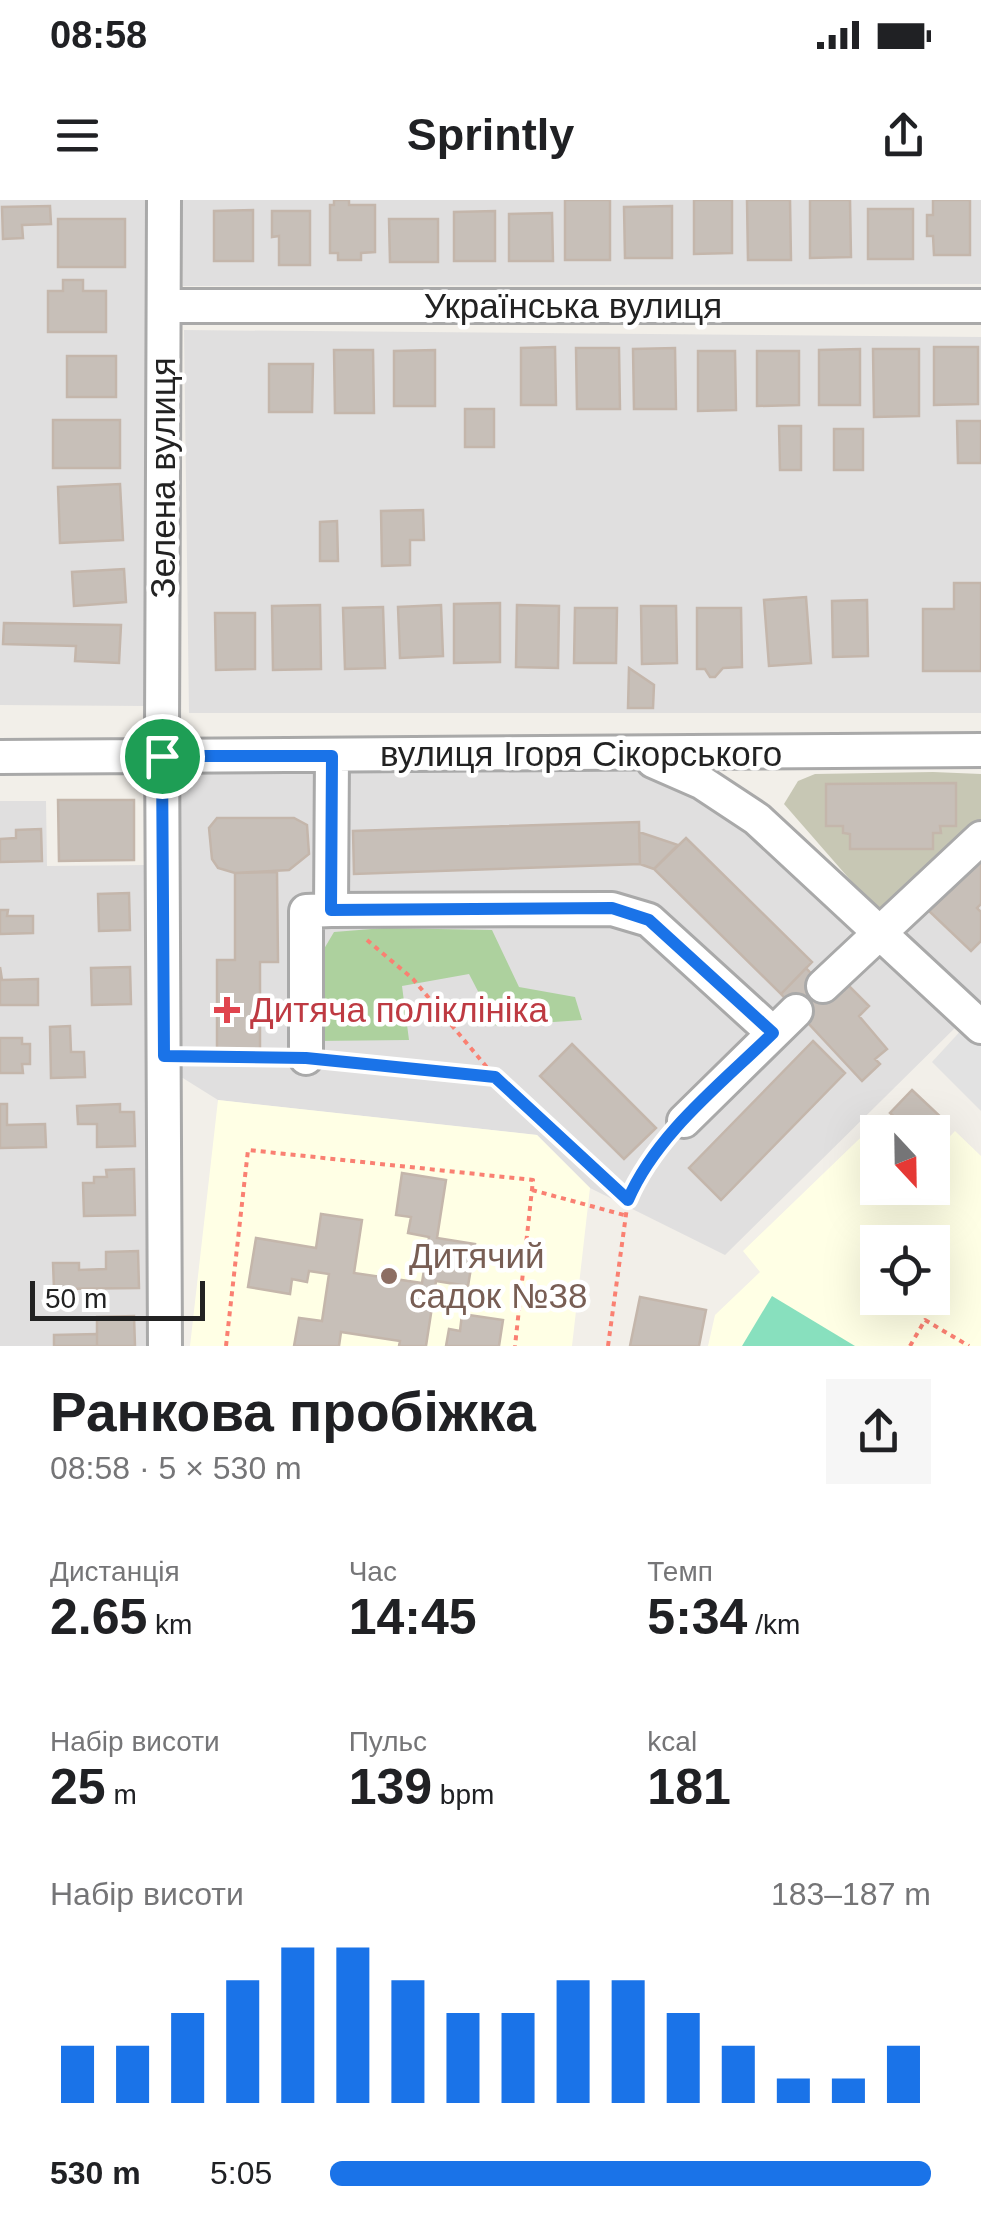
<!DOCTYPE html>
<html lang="uk">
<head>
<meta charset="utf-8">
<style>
	body { margin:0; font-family:Helvetica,sans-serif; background:#f6f6f6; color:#202124; height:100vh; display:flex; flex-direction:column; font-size:38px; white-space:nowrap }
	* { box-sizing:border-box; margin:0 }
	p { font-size:32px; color:#757577 }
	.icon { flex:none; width:55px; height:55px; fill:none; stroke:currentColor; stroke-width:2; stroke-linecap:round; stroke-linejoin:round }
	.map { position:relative; height:1146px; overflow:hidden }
	.sheet { display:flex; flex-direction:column; background:#fff; flex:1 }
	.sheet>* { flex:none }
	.needle { width:65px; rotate:158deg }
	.tools { position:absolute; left:860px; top:915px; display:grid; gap:20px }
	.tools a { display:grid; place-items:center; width:90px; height:90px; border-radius:0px; background:#fff; box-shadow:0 10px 40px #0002; font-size:50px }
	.scale { position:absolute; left:30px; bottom:25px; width:175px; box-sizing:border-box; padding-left:10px; border:5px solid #222; border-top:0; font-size:28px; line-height:35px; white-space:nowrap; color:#222; -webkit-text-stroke:8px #fff; paint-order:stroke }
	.pin { position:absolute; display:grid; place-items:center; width:85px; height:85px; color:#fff; margin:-42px; border:5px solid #fff; border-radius:50%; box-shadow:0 2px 10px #0007 }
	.round { display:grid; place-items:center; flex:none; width:105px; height:105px; border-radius:0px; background:#f6f6f6 }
	.head { display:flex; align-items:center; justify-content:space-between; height:170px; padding:0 50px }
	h1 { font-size:55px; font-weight:700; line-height:75px }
	.figures { display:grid; grid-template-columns:repeat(3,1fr); gap:15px; height:170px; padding:10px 50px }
	.figures div { display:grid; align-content:center }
	.figures b { font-size:50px; font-weight:700 }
	.figures small { font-size:28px; font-weight:400 }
	.figures p { font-size:28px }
	.chart { height:280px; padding:20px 50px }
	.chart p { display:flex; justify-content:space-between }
	.chart svg { width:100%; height:180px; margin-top:10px; stroke:#1a73e8; stroke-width:6 }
	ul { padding:0 50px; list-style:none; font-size:32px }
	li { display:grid; grid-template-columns:160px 120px 1fr; align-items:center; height:75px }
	li i { height:25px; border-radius:12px; background:#1a73e8 }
	.status { display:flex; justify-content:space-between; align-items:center; height:70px; padding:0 50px; background:#fff; direction:ltr }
	.status svg { height:28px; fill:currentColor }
	header { display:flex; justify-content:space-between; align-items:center; height:130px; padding:0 50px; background:#fff; font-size:45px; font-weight:700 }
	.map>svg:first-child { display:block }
</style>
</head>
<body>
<div class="status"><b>08:58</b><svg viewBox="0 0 49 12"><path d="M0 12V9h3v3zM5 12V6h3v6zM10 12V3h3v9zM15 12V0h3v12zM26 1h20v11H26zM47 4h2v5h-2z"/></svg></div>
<header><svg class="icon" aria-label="menu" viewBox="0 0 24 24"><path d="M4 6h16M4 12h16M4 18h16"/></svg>Sprintly<svg class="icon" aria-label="share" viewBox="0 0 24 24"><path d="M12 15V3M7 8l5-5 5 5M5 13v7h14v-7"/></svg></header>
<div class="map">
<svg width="981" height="1146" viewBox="0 0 981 1146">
	<rect width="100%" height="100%" fill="#f2efe9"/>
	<path fill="#e0dfdf" d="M0 0H146L147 506 0 505Z
		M182 0H981V84L183 86Z
		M184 130 981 137V513H189Z
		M615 566 675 581 733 612 964 819 725 1055 590 988 537 935 218 900 178 875 171 579 180 571Z
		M0 601H46L47 666 144 665 148 1146H0Z
		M981 628V817L881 720Z"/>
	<path fill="#ffffe5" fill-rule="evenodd" d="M218 900 537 935 590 988 572 1146H190Z
		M882 917 898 932H878V988H932L933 954 955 931 981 956V1146H708L715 1115 760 1072 743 1051ZM878 1042H932V1098H878Z"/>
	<path fill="#c7c7b4" d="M933 572 981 574V620L908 693 894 705 882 708 873 706 784 604 798 581 815 574Z"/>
	<path fill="#add19e" d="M384 728 492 730 519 787 575 797 582 820 496 826 469 774 402 786 409 840 314 841 321 754 334 732Z"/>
	<path fill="#88e0be" d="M772 1096 855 1146H742Z"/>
	<path fill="#e2e2e2" d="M966 825 981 839V911L932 862Z"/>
	<path fill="#c7bfb8" stroke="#c4b6ab" stroke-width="2.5" d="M334 0H349V5H375V52L361 53V60H338V53H330V5H334Z
		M565 0H610V60H565Z
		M694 0H732V53L694 54Z
		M747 0H790L791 60H748Z
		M810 0H850L851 57 810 58Z
		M933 0H970V55H934L933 36H927V15H933Z
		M50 6 51 24 22 25 23 38 3 39 2 7Z
		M672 6V58H625L624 7Z
		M868 9H913V59H868Z
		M253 10V61H214V11Z
		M272 11H310V65H279V36L272 37Z
		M495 11V61H454V12Z
		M552 13 553 61H509V14Z
		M58 19H125V67H58Z
		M389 19H438V62H390Z
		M63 80H83V91H106V132H48V91H63Z
		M555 147 556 205H521V148Z
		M934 147H978V204L934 205Z
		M576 148H619L620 209H577Z
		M675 148 676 209H634L633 149Z
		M860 149V205H819V150Z
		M873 149H919V216L874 217Z
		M334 150H373L374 213H335Z
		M435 150V206H394V151Z
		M698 151H735L736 210 698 211Z
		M757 151H799V205L757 206Z
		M67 156H116V197H67Z
		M269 164H313L312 212H269Z
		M465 209H494V247H465Z
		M53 220H120V268H53Z
		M957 221H981V263H958Z
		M779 226H801V270H780Z
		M834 229H863V270H834Z
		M120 284 123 340 60 343 58 287Z
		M423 310 424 340H410V365L382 366 381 311Z
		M337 321 338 361H320V322Z
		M124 369 126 402 74 406 72 372Z
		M954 383H981V471H923V409H954Z
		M806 397 811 463 769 466 764 400Z
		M867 400 868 456 833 457 832 401Z
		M500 403V462L454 463V404Z
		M320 405 321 469 273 470 272 406Z
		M441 405 443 456 400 458 398 407Z
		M517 405 559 406 558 468 516 467Z
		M641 406H676L677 463 642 464Z
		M383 407 385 468 345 469 343 408Z
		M575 408H617L616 463H574Z
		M697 408H741L742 467 723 468 715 477H710L705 469H697Z
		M215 413H255V469L216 470Z
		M4 423 121 425 119 463 75 461 76 446 3 444Z
		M629 468 654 485 653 508H628Z
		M956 583V626H940L941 633H933V649H850V634L843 633V626H826V584Z
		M58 600H134V660L59 661Z
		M217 618H294L307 625 309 654 289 670 235 673 218 668 212 659 209 628Z
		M639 622 640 664 354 674 353 631Z
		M41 629 42 661 0 662V639L16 638V630Z
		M639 632 678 645 654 669 640 664Z
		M686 638 812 762 781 794 654 669Z
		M981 661V704L977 708 981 712V741L971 751 929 711Z
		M277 672 278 762H260V852H217V760H235V673Z
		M129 693 130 730 99 731 98 694Z
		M0 710H8L7 716H33V733L0 734Z
		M0 767 2 780 38 779V805H0Z
		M130 767 131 804 92 805 91 768Z
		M806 768 833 797 847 784 869 806 859 816 887 849 875 859 880 864 862 881 781 794Z
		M70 826 71 852H84L85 877 51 878 50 827Z
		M0 838H22V844H30V864H22L23 873H0Z
		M813 841 845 873 721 1000 689 968Z
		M572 844 656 928 624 959 540 876Z
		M912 890 945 921 932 934 911 932 890 913Z
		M0 904H7V925L45 924 46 947 0 948Z
		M120 904V912H134L135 946 97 947V924H78L77 906Z
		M134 969 135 1015 84 1016 83 983H94V977H107L106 970Z
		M402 973 446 980 437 1038 475 1044 468 1086 436 1081 426 1146H399L400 1141 341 1132 339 1146H294L299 1118 322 1121 329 1074 309 1071 307 1082 292 1079 290 1094 248 1087 256 1038 316 1048 321 1014 362 1020 354 1073 422 1083 429 1037 408 1033 411 1017 396 1015Z
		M138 1051 139 1088 54 1089 53 1063H79V1070L106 1069V1052Z
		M640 1097 706 1110 699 1146H630Z
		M462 1114 503 1120 499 1146H446L449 1129 460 1131Z
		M134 1116 135 1146H97V1117Z
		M97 1134V1146H54V1135Z"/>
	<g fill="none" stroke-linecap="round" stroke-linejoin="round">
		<g stroke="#a9a9a9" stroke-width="38">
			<path id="minor" d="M164 0 162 535 165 1146
				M164 106H981
				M332 555 331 710 612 709 649 720 773 833
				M0 557 981 550
				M653 561 701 582 757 619 981 827
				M823 786 981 638
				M306 858V711L331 710
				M684 921 796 811"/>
		</g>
		<path stroke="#fa8072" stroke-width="4" stroke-dasharray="5 5" stroke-linecap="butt" d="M367 740 413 779 495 877 628 1000
			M194 856 279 858
			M333 861 493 877
			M532 990 624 1015
			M226 1146 248 950 533 980 515 1146
			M608 1146 628 1000 638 978 665 944
			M910 1146 925 1120 969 1146"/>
		<use href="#minor" stroke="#fff" stroke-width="32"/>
	</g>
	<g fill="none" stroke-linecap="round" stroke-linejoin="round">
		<g stroke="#fff" stroke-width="20">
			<path id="route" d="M162 556H332L331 710 612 708 649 720 773 833C722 883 656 934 628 1000L495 877 306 858 164 856Z"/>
		</g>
		<use href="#route" stroke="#1a73e8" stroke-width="12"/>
	</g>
	<path fill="#e0444e" stroke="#fff" stroke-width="4" d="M222 795h10v10h10v10h-10v10h-10v-10h-10v-10h10z"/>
	<circle fill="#8d6e63" stroke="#fff" stroke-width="4" cx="389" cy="1076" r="10"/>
	<g text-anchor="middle" stroke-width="9" stroke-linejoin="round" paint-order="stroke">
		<g font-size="35" fill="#222" stroke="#fff">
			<text x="573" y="118">Українська вулиця</text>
			<text transform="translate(163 278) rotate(-90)" y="12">Зелена вулиця</text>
			<text x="581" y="566">вулиця Ігоря Сікорського</text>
		</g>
		<g font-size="35" fill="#be3a42" stroke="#fff" text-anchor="start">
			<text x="250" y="822">Дитяча поліклініка</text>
		</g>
		<g font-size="35" fill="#785e54" stroke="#fff" text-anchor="start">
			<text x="409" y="1068">Дитячий<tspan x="409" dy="40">садок №38</tspan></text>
		</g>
	</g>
</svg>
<div class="tools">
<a><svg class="needle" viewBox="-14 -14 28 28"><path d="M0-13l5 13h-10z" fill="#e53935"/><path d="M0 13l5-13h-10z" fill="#757577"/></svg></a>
<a><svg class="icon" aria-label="locate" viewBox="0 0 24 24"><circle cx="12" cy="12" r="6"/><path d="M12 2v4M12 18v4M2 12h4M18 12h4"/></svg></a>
</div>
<div class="scale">50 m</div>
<div class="pin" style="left:162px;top:556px;background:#1e9e55"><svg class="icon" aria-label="arrive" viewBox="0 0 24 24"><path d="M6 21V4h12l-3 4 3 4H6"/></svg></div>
</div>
<section class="sheet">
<div class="head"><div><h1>Ранкова пробіжка</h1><p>08:58 · 5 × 530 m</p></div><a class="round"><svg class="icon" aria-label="share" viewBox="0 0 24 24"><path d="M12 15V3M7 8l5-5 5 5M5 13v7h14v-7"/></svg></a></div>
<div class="figures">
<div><p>Дистанція</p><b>2.65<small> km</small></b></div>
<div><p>Час</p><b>14:45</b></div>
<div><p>Темп</p><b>5:34<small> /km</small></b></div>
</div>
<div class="figures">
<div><p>Набір висоти</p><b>25<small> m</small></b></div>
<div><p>Пульс</p><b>139<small> bpm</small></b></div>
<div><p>kcal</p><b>181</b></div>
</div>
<div class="chart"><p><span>Набір висоти</span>183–187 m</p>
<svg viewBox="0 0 160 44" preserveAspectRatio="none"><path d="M5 44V30M15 44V30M25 44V22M35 44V14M45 44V6M55 44V6M65 44V14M75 44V22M85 44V22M95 44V14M105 44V14M115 44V22M125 44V30M135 44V38M145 44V38M155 44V30"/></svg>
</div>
<ul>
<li><b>530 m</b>5:05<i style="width:100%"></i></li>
</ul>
</section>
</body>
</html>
